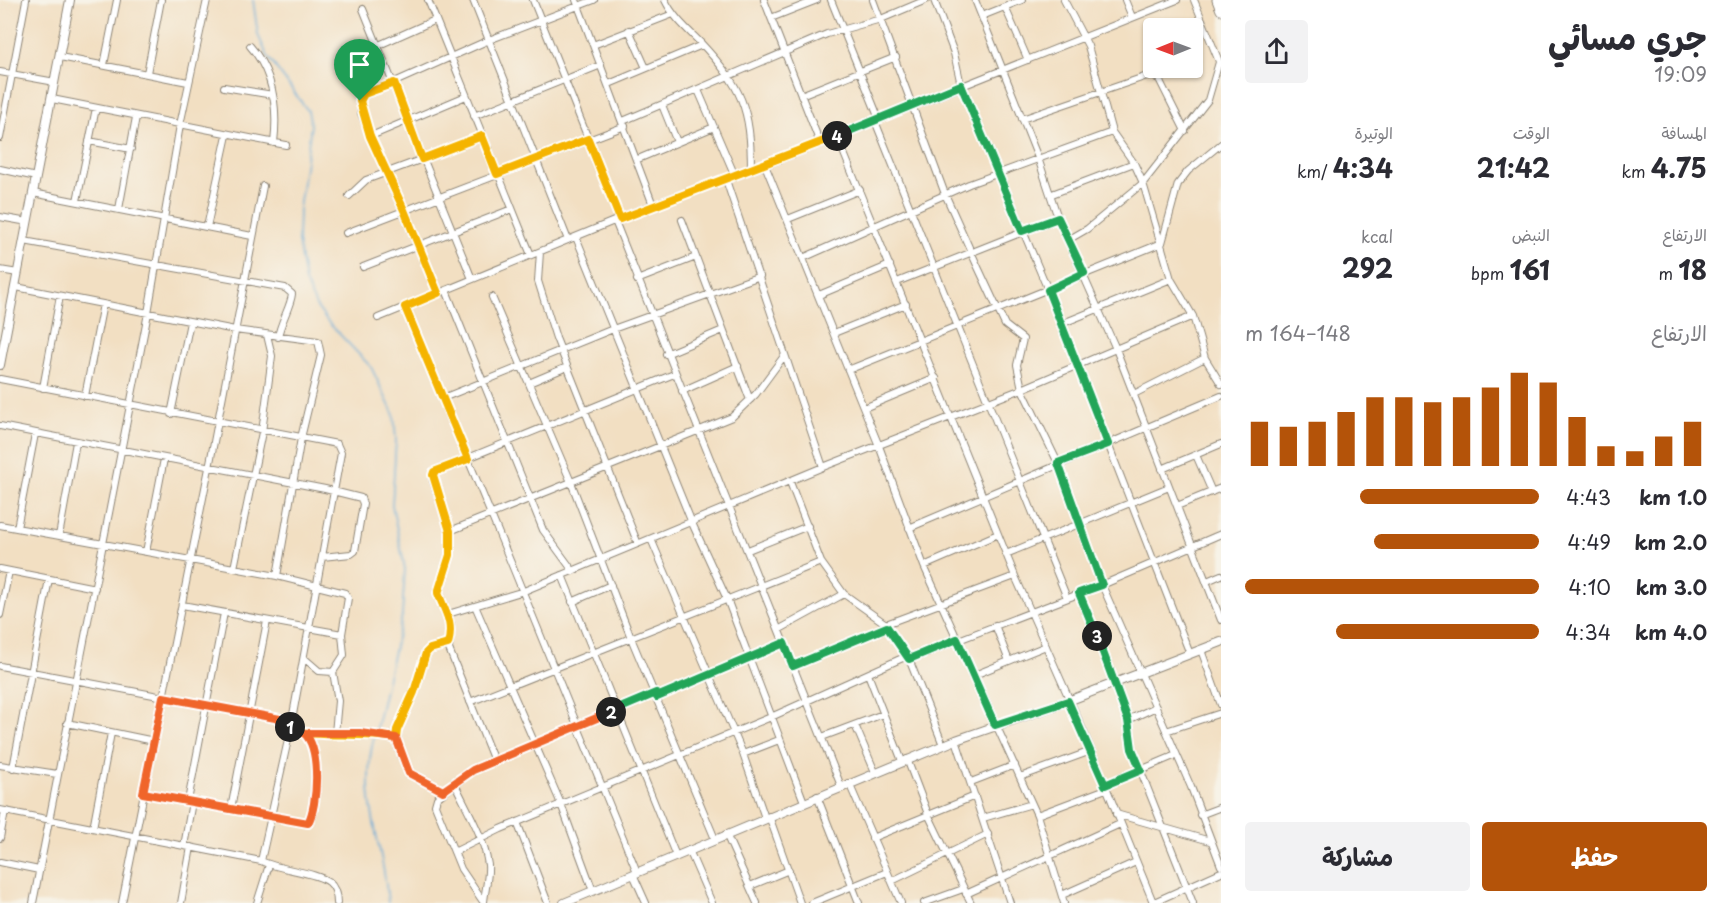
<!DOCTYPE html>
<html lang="ar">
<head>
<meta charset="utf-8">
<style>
	body { margin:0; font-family:"Playpen Sans","Playpen Sans Arabic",sans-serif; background:#f2f2f3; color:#2b2b33; direction:rtl; height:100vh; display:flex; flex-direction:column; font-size:22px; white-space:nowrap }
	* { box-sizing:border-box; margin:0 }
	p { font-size:20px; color:#7c7c81 }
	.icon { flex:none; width:33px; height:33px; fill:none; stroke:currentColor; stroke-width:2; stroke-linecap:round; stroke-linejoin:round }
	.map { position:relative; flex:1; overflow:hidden; direction:ltr }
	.drawer { display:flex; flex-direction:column; background:#fff; width:510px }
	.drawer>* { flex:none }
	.needle { width:39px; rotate:269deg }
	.buttons { position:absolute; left:1143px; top:18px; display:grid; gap:12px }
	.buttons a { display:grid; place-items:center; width:60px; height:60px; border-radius:6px; background:#fff; box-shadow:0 2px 4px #0004; font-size:30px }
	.pin { position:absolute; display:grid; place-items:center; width:51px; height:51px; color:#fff; margin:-62px -26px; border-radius:50% 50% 50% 0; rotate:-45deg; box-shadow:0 0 6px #0007 }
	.pin .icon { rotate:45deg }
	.km { position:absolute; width:30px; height:30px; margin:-15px; border-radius:50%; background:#222; color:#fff; font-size:16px; line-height:30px; text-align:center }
	.round { display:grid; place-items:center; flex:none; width:63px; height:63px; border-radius:6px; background:#f2f2f3 }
	.headline { display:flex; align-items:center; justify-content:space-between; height:102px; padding:0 24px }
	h1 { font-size:33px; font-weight:700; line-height:45px }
	.metrics { display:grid; grid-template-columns:repeat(3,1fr); gap:9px; height:102px; padding:6px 24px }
	.metrics div { display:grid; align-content:center }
	.metrics b { font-size:26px; font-weight:700 }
	.metrics small { font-size:16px; font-weight:400 }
	.metrics p { font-size:16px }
	.chart { height:168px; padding:12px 24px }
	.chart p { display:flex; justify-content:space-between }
	.chart svg { width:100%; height:108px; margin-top:6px; stroke:#b45309; stroke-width:6 }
	.primary-button { display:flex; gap:12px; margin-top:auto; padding:12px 24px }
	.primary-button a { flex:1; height:69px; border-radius:6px; background:#b45309; color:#fff; font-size:24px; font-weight:700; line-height:69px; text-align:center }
	.primary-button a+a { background:#f2f2f3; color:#2b2b33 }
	ul { padding:0 24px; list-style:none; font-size:20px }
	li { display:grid; grid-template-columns:96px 72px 1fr; align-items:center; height:45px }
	li i { height:15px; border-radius:8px; background:#b45309 }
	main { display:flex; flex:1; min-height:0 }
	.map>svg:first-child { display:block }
</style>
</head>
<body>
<main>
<section class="drawer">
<div class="headline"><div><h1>جري مسائي</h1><p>19:09</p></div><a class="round"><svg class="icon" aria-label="share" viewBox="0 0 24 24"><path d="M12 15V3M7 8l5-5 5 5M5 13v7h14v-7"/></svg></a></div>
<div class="metrics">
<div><p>المسافة</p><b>4.75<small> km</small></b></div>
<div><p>الوقت</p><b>21:42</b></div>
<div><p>الوتيرة</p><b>4:34<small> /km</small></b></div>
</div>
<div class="metrics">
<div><p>الارتفاع</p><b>18<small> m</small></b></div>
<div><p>النبض</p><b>161<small> bpm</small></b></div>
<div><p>kcal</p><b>292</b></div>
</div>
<div class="chart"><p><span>الارتفاع</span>148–164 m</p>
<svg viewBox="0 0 160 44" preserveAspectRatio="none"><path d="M5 44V26M15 44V28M25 44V26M35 44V22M45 44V16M55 44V16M65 44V18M75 44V16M85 44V12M95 44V6M105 44V10M115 44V24M125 44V36M135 44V38M145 44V32M155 44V26"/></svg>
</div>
<ul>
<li><b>1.0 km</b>4:43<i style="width:61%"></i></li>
<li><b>2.0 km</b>4:49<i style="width:56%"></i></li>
<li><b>3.0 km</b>4:10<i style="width:100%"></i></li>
<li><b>4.0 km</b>4:34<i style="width:69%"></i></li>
</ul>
<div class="primary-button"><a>حفظ</a><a>مشاركة</a></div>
</section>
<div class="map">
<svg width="1221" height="903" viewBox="0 0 1221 903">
	<rect width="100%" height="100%" fill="#f7f3e8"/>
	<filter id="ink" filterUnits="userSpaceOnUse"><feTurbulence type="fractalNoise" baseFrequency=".0167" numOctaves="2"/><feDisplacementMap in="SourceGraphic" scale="12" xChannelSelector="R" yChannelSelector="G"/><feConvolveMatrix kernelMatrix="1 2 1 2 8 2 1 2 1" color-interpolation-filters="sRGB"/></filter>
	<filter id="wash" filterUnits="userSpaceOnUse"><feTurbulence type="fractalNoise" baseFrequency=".008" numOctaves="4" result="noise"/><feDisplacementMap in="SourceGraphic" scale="24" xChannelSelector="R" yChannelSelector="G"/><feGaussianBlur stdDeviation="1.35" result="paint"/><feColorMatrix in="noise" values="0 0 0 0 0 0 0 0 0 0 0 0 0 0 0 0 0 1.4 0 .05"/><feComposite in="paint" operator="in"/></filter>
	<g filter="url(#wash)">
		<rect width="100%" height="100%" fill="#f2dfc2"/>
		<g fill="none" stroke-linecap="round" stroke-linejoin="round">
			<path stroke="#5fa8d7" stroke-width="1.5" d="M253 0 258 35 268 57 308 111 311 125 299 209 298 241 305 282 316 306 327 321 371 367 394 415 396 440 392 505 405 569 402 616 375 733
				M374 737C358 800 384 843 388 903"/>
		</g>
	</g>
	<g filter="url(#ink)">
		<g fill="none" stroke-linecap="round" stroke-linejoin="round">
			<g stroke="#8e8576" stroke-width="8">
				<path id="street" d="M428 0 531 255
					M473 0 568 240
					M533 0 620 219
					M576 0 653 205
					M665 0C673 17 687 29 700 42 742 87 751 108 751 170
					M764 0 820 143
					M831 0 879 119
					M873 0 945 194 977 265 1005 325 1023 339 1017 365 1022 389 1058 463 1102 585 1191 787 1221 866
					M934 0 954 53 961 85 1048 290 1190 654
					M975 0 1038 158 1058 218 1116 349 1221 620
					M1064 0 1088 46 1112 132 1134 163 1143 183 1171 279 1193 316 1205 358 1221 384
					M1125 0 1132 17
					M1194 0 1220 64
					M1005 7 1028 60
					M363 9 472 279
					M982 16 1022 0
					M771 18 817 0
					M629 30 646 68
					M379 45 435 20
					M593 45 673 14
					M250 46C274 73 278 108 274 143
					M60 57 188 82
					M104 65 117 0
					M0 72 55 82
					M147 73 161 0
					M609 84 702 45
					M224 87 273 95
					M698 90 735 176
					M801 95 896 57
					M52 99 286 145
					M662 105 677 142
					M474 116 601 65
					M1022 119 1150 75 1159 79 1185 131
					M623 121 827 34 881 19 926 0
					M875 121 1067 598
					M371 136 466 96
					M837 136 1015 576 1082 728 1153 902
					M0 138 26 0
					M89 141 131 149
					M638 159 714 127
					M765 165 879 446 924 566 1037 815 1064 903
					M0 169 36 177
					M726 180 823 467
					M33 193 252 236
					M1052 194 1134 163
					M349 196 366 180 482 137
					M77 201 96 108
					M119 209 136 117
					M0 217 28 222
					M788 219 860 190
					M682 220 750 400
					M615 221 841 786
					M207 227 227 135
					M346 233 625 126
					M576 237 692 523 727 599 804 802
					M1068 240 1087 229 1143 183 1208 100 1219 62
					M24 241 285 288 292 294C291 306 280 323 278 337
					M540 252 538 281 556 338 638 544
					M803 258 969 184 1112 132
					M363 267 512 209
					M0 270 18 273
					M637 280 696 257
					M897 282 1058 218
					M16 287 235 330 318 341 321 355 301 438 277 576
					M446 290 543 530 573 571
					M438 293 361 113V97L489 40 594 0
					M819 295 890 265
					M492 297 571 482 631 638 715 839
					M405 307C484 495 560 683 637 872
					M378 318 653 205 765 165 1177 0
					M1061 324 1171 279
					M834 333 906 304
					M666 354 723 330
					M848 370 1162 243 1178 184 1188 171 1221 144
					M0 379 337 444 341 453 290 731 261 861
					M529 383 567 367
					M43 388 60 296
					M682 391 738 366
					M1134 394 1205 358
					M85 396 103 304
					M443 398 613 329 760 276
					M864 408 936 378
					M171 414 190 322
					M0 426 325 489 361 498 363 504 355 551 351 554 322 557
					M1196 455 1212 492
					M1162 469 1221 444
					M790 482 821 562 844 594 886 624 909 659 943 745
					M1177 506 1221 488
					M0 525 277 576 345 593 348 598 342 634 344 655 333 672 338 701 335 733
					M17 528 35 434
					M909 528 1221 396
					M450 531 732 417 756 394 784 356
					M59 536 76 442
					M651 539 743 754 765 818
					M748 550 808 526
					M146 552 164 459
					M1006 554 1169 487
					M924 566 998 534
					M234 568 262 432 272 356 267 335
					M0 569 95 588
					M562 575 676 856
					M1207 581 1221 575
					M1079 593 1115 683 1128 720 1132 749 1193 903
					M572 602 611 585
					M182 605 342 634
					M476 608 561 804 593 891
					M448 614 524 591 823 467 1022 389 1193 316
					M0 615 9 571
					M886 624 1015 576
					M995 625 1009 661
					M780 629 844 594
					M1201 650 1221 705
					M304 658 319 671 333 672
					M909 659 1102 585 1221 534
					M0 666 291 721
					M793 666 887 627
					M868 674 902 761
					M972 676 1046 646
					M657 697 784 643
					M470 702 821 562
					M1128 720 1156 707
					M67 723 154 741
					M855 725 875 772
					M1166 731 1221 713
					M304 733H360L396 738
					M822 737 883 714
					M956 740 1010 903
					M743 754 779 740
					M907 759 928 814 971 903
					M494 761 449 649 451 624 438 593 450 555V531L433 480 434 472 674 374
					M0 765 57 774
					M13 768 49 579
					M1020 777 1091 751
					M454 782C466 808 484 836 488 865 489 876 485 890 484 902
					M971 782 1015 765
					M849 783 901 903
					M1105 785 1176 755
					M443 791 409 773 398 747 397 730 414 692 428 651 449 644
					M143 793 308 823C317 808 320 750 307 736 303 732 296 732 290 731
					M817 796 859 903
					M188 801 224 613
					M231 809 267 621
					M0 810 261 861C280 870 316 872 329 882 335 887 337 896 337 903
					M1116 814 1210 841
					M1037 815 1106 789
					M1200 815 1221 807
					M769 816 800 903
					M983 818 1032 804
					M517 822 548 903
					M93 828 111 733
					M726 834 757 903
					M0 838 5 811
					M872 838 975 796
					M184 846 192 802
					M689 850 712 903
					M454 852 501 829 771 717 907 656
					M0 862 39 870
					M633 874 646 903
					M892 881 988 834
					M750 886 789 870
					M966 894 1120 824
					M1062 895 1136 862
					M33 903 148 313 180 125 207 0
					M122 903 209 468 263 186
					M181 903 191 847
					M257 903 269 865
					M484 903 461 869 435 805 437 798 473 770 656 693
					M812 903 887 872
					M924 903 963 889
					M1152 903 1221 872"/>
			</g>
			<g stroke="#8e8576" stroke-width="10">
				<path id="secondary" d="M0 365 70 0
					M564 903 956 740 1068 701 1221 642"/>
			</g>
			<g stroke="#8e8576" stroke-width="11">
				<path id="primary" d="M1217 0 1221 10"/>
			</g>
			<use href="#street" stroke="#fff" stroke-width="6"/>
			<use href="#secondary" stroke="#fff" stroke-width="8"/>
			<use href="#primary" stroke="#fff" stroke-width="9"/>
		</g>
	</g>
	<g fill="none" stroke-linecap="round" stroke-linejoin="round" filter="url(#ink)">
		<g stroke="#fff" stroke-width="12">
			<path id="split-1" d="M290 727V731C325 737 361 732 396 738L397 730 414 692 426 653 430 649 448 644C454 622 445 612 438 593L450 555V531L433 475 434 472 468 459 405 307 438 293 404 210 370 136 360 101"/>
		</g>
		<g stroke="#fff" stroke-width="12">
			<path id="split-2" d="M290 727 291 721 163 697 143 793 308 823C318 805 321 748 304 733H360L396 738 409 773 443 791 473 770 611 712"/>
		</g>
		<g stroke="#fff" stroke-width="12">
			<path id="split-3" d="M611 712 656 693 657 697 784 643 793 666 887 627 909 659 957 639 995 725 1068 701 1105 785 1141 770 1132 749 1128 720 1097 636"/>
		</g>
		<g stroke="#fff" stroke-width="12">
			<path id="split-4" d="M837 136 961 85 1022 231 1058 218 1084 273 1048 290 1108 444 1058 463 1102 585 1079 593 1097 636"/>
		</g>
		<g stroke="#fff" stroke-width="12">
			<path id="split-5" d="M360 101 364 94 394 83 422 159 482 136 497 174 588 139 620 219 837 136"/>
		</g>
		<use href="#split-1" stroke="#f5b400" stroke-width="8"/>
		<use href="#split-2" stroke="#f0652b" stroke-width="8"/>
		<use href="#split-3" stroke="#22a559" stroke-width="8"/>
		<use href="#split-4" stroke="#22a559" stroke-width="8"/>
		<use href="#split-5" stroke="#f5b400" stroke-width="8"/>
	</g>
</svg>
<div class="buttons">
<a><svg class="needle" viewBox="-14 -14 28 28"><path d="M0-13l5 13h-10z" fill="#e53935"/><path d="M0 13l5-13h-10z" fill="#7c7c81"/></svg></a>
</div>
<div class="pin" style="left:360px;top:101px;background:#1e9e55"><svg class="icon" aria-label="arrive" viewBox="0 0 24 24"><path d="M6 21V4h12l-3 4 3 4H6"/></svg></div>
<b class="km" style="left:290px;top:727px">1</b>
<b class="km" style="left:611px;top:712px">2</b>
<b class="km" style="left:1097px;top:636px">3</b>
<b class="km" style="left:837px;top:136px">4</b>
</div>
</main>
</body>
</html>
